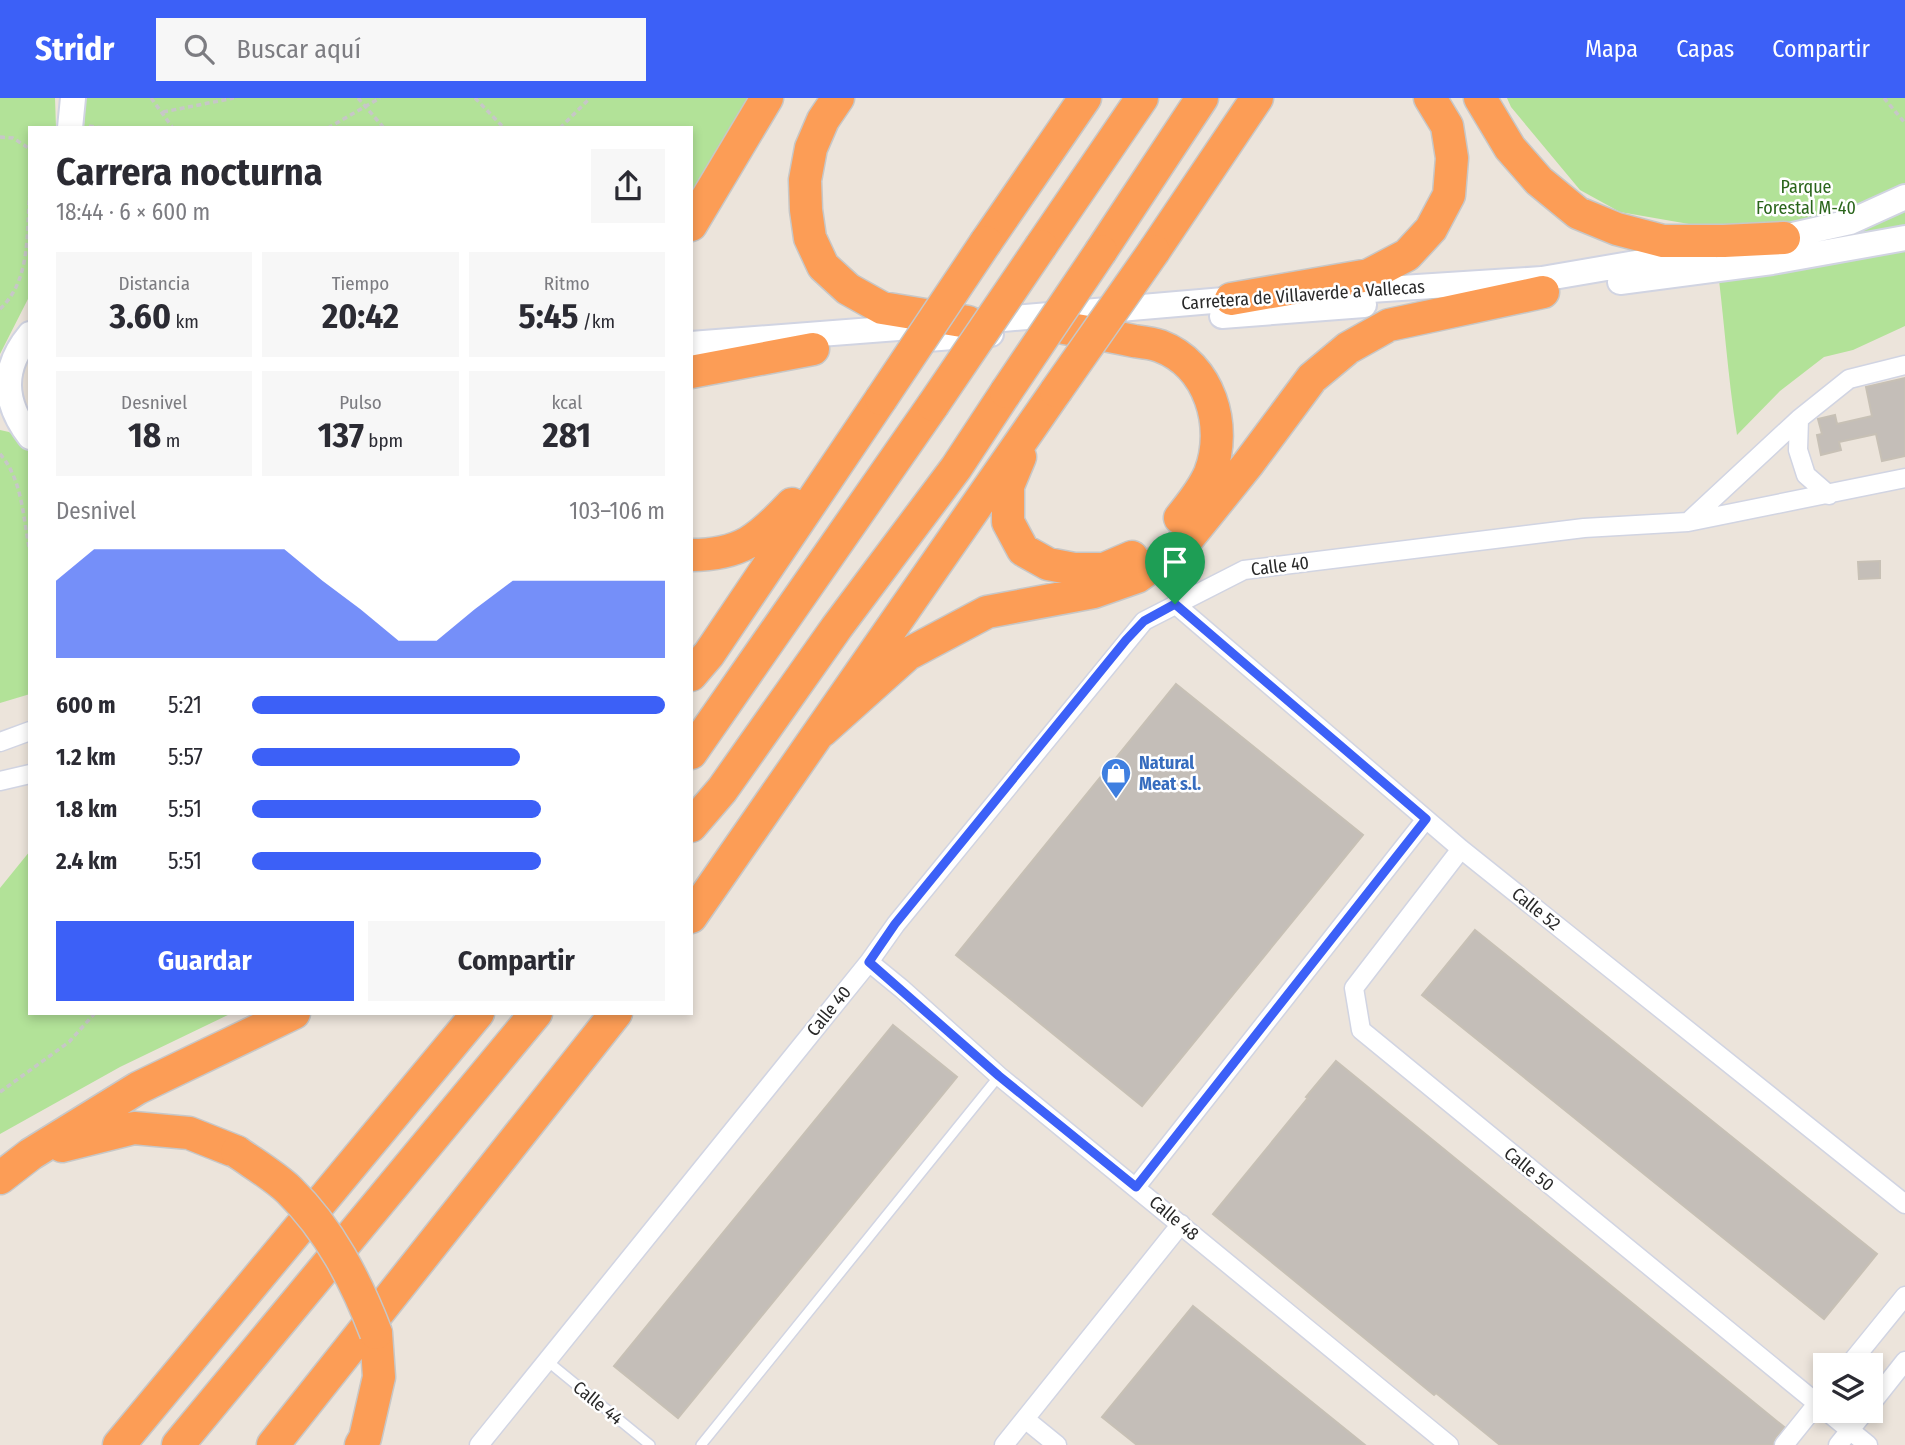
<!DOCTYPE html>
<html lang="es">
<head>
<meta charset="utf-8">
<style>
	body { margin:0; font-family:"Fira Sans Condensed",sans-serif; background:#f7f7f7; color:#2b2b33; height:100vh; display:flex; flex-direction:column; font-size:26px; white-space:nowrap }
	* { box-sizing:border-box; margin:0 }
	p { font-size:23px; color:#7c7c81 }
	.icon { flex:none; width:38px; height:38px; fill:none; stroke:currentColor; stroke-width:2; stroke-linecap:round; stroke-linejoin:round }
	.map { position:relative; flex:1; overflow:hidden }
	.details { position:absolute; left:28px; top:28px; width:665px; height:889px; display:flex; flex-direction:column; background:#fff; border-radius:0px; box-shadow:0 4px 10px #0003 }
	.details>* { flex:none }
	.fabs { position:absolute; left:1813px; top:1255px; display:grid; gap:14px }
	.fabs a { display:grid; place-items:center; width:70px; height:70px; border-radius:0px; background:#fff; box-shadow:0 4px 10px #0003; font-size:35px }
	.pin { position:absolute; display:grid; place-items:center; width:60px; height:60px; color:#fff; margin:-72px -30px; border-radius:50% 50% 50% 0; rotate:-45deg; box-shadow:0 0 7px #0007 }
	.pin .icon { rotate:45deg }
	.round { display:grid; place-items:center; flex:none; width:74px; height:74px; border-radius:0px; background:#f7f7f7 }
	.overview { display:flex; align-items:center; justify-content:space-between; height:119px; padding:0 28px }
	h1 { font-size:38px; font-weight:700; line-height:52px }
	.stats { display:grid; grid-template-columns:repeat(3,1fr); gap:10px; height:119px; padding:7px 28px }
	.stats div { display:grid; align-content:center; border-radius:0px; background:#f7f7f7; text-align:center }
	.stats b { font-size:35px; font-weight:700 }
	.stats small { font-size:19px; font-weight:400 }
	.stats p { font-size:19px }
	.chart { height:196px; padding:14px 28px }
	.chart p { display:flex; justify-content:space-between }
	.chart svg { width:100%; height:126px; margin-top:7px; fill:#3c60f7; opacity:.7 }
	.action { display:flex; gap:14px; margin-top:auto; padding:14px 28px }
	.action a { flex:1; height:80px; border-radius:0px; background:#3c60f7; color:#fff; font-size:28px; font-weight:700; line-height:80px; text-align:center }
	.action a+a { background:#f7f7f7; color:#2b2b33 }
	ul { padding:0 28px; list-style:none; font-size:23px }
	li { display:grid; grid-template-columns:112px 84px 1fr; align-items:center; height:52px }
	li i { height:18px; border-radius:9px; background:#3c60f7 }
	header { display:flex; align-items:center; gap:42px; box-sizing:border-box; height:98px; padding:0 35px; background:#3c60f7; color:#fff }
	header strong { font-size:33px }
	nav { display:flex; gap:38px; margin-inline-start:auto; font-size:24px }
	.search { width:490px; height:63px; background:#f7f7f7; display:flex; align-items:center; gap:18px; box-sizing:border-box; padding:0 24px; border-radius:0px; color:#7c7c81; font-size:26px }
	.map>svg:first-child { display:block }
</style>
</head>
<body>
<header>
<strong>Stridr</strong>
<div class="search"><svg class="icon" aria-label="search" viewBox="0 0 24 24"><circle cx="10" cy="10" r="6"/><path d="M15 15l6 6"/></svg>Buscar aquí</div>
<nav><a>Mapa</a><a>Capas</a><a>Compartir</a></nav>
</header>
<div class="map">
<svg width="1905" height="1347" viewBox="0 0 1905 1347">
	<rect width="100%" height="100%" fill="#ece4db"/>
	<path fill="#b2e298" d="M0 0H55L56 30H30V197L0 256Z
		M86 0H751L691 98V30H84Z
		M1507 0H1905V228L1853 252 1824 259 1780 293 1737 337C1726 268 1723 199 1712 130L1620 114 1580 92 1511 9Z
		M0 332 9 334 30 350V596L0 605Z
		M30 753V915H232L120 969 0 1036V790Z"/>
	<path fill="#c4beb8" stroke="#c7c0b5" stroke-width="2" d="M1905 280V358L1882 363 1876 336 1839 344 1841 352 1821 357 1817 337 1822 336 1818 321 1835 317 1837 326 1872 318 1866 289Z
		M1880 463V480L1859 481 1858 464Z
		M1176 586 1363 737 1142 1008 956 857Z
		M1475 832 1877 1156 1824 1221 1422 897Z
		M893 927 957 979 678 1320 614 1268Z
		M1336 963 1784 1329 1775 1340 1773 1347H1500L1436 1295 1434 1297 1213 1116 1308 1000 1306 999Z
		M1193 1208 1365 1347H1137L1102 1319Z"/>
	<g fill="none" stroke-linecap="round" stroke-linejoin="round">
		<g stroke="#d1d4e2" stroke-width="12">
			<path id="lane" d="M546 1262 650 1347
				M701 1347 999 978"/>
		</g>
		<g stroke="#d1d4e2" stroke-width="21">
			<path id="street" d="M1799 321 1798 352 1806 377 1829 397
				M1688 424 1799 321 1849 281 1905 267
				M1175 506 1461 751 1905 1106
				M0 644 30 633
				M0 683 30 676
				M1461 751 1354 890 1361 932 1868 1347
				M869 864 902 891 999 978 1449 1347
				M1136 1089 1426 721
				M1849 1267 1905 1198
				M1871 1306 1905 1263
				M1025 1321 1057 1347
				M479 1347 869 864 896 826 1144 523 1244 472 1584 430 1688 424 1905 380
				M1004 1347 1181 1126
				M1784 1347 1825 1296
				M1838 1347 1866 1312"/>
		</g>
		<g stroke="#d1d4e2" stroke-width="28">
			<path id="secondary" d="M70 30 73 0
				M1766 143 1850 124 1905 99
				M1620 184 1772 164 1905 140
				M1339 194 1542 181 1706 153
				M1222 218 1364 207
				M980 223 1247 200
				M30 236C1 271 3 304 30 339
				M915 242 991 236
				M691 246 937 227"/>
		</g>
		<g stroke="#c7c7c7" stroke-width="35">
			<path id="highway" d="M838 0 823 22 811 50 805 82 806 112 810 140 823 168 848 191 882 210 968 224
				M1480 0 1510 50 1539 83 1578 115 1617 131 1663 143H1724L1784 140
				M691 127 767 0
				M986 144 1085 0
				M1041 148 1142 0
				M1101 153 1202 0
				M1154 153 1257 0
				M1231 201 1369 177 1407 157 1431 131 1449 97 1452 60 1447 28 1430 0
				M1064 230C1088 234 1111 238 1134 243 1142 244 1152 245 1160 248 1210 267 1228 328 1210 375 1203 392 1191 406 1180 420
				M691 274 813 251
				M1020 359 1008 388V424L1023 452 1048 466 1074 471H1104L1132 459
				M691 457C741 457 759 441 792 406
				M691 577 709 556 881 301
				M822 633 908 556 987 514 1094 494 1137 479 1185 444 1248 366 1312 280 1348 250 1389 227 1543 194
				M691 655 933 307
				M691 728 722 692 837 529 956 370 1006 294
				M691 819 1056 293
				M62 1048 134 1030 189 1035 237 1054
				M0 1080 31 1056 138 990 294 915
				M119 1347 478 915
				M178 1347 536 915
				M273 1347 616 915
				M361 1347 365 1340 379 1279 376 1235"/>
		</g>
		<path stroke="#c7c7c7" stroke-width="3.5" stroke-dasharray="5 3.5" stroke-linecap="butt" d="M151 0 173 30
			M358 0 384 30
			M475 0 504 30
			M1884 0 1905 25
			M163 14 234 0
			M89 28 104 30
			M328 30 380 0
			M560 30 590 0
			M0 39 13 40 30 51
			M0 211C32 181 26 133 30 93
			M0 356C23 382 23 421 30 454
			M0 994 69 944 95 915"/>
		<use href="#lane" stroke="#fff" stroke-width="9"/>
		<use href="#street" stroke="#fff" stroke-width="18"/>
		<use href="#secondary" stroke="#fff" stroke-width="24"/>
		<use href="#highway" stroke="#fc9d56" stroke-width="32"/>
		<g stroke="#c7c7c7" stroke-width="35" stroke-linecap="butt">
			<path id="highway-bridge" d="M1056 293 1154 153
				M1006 294 1101 153
				M881 301 986 144
				M933 307 1041 148
				M237 1054C254 1066 274 1078 289 1092 330 1132 356 1183 376 1235"/>
		</g>
		<use href="#highway-bridge" stroke="#fc9d56" stroke-width="32"/>
	</g>
	<g fill="none" stroke-linecap="round" stroke-linejoin="round">
		<g stroke="#fff" stroke-width="14">
			<path id="route" d="M1175 506 1426 721 1136 1089 999 978 869 864 895 826 1126 542 1144 523Z"/>
		</g>
		<use href="#route" stroke="#3c60f7" stroke-width="9"/>
	</g>
	<defs>
		<g id="shop-pin" transform="scale(1.575)"><path d="M0 17L-7.5 6A9.5 9.5 0 1 1 7.5 6Z" fill="#3f7fe0" stroke="#fff"/><path d="M-5-2.5h2.3a2.7 3.5 0 0 1 5.4 0H5L5.5 6h-11ZM-1.5-2.5h3a1.5 2.3 0 0 0-3 0Z" fill="#fff"/></g>
	</defs>
	<g fill-rule="evenodd">
		<use href="#shop-pin" x="1116" y="675"/>
	</g>
	<g text-anchor="middle" stroke-width="5" stroke-linejoin="round" paint-order="stroke">
		<g font-size="18" fill="#2a651b" stroke="#fff">
			<text x="1806" y="95">Parque<tspan x="1806" dy="21">Forestal M-40</tspan></text>
		</g>
		<g font-size="18" fill="#292929" stroke="#fff">
			<text transform="translate(1303 197) rotate(-4)" y="6">Carretera de Villaverde a Vallecas</text>
			<text transform="translate(1280 468) rotate(-7)" y="6">Calle 40</text>
			<text transform="translate(1536 811) rotate(39)" y="6">Calle 52</text>
			<text transform="translate(829 913) rotate(-51)" y="6">Calle 40</text>
			<text transform="translate(1529 1071) rotate(39)" y="6">Calle 50</text>
			<text transform="translate(1174 1120) rotate(40)" y="6">Calle 48</text>
			<text transform="translate(598 1305) rotate(39)" y="6">Calle 44</text>
		</g>
		<g font-size="18" font-weight="bold" fill="#366cbe" stroke="#fff" text-anchor="start">
			<text x="1139" y="671">Natural<tspan x="1139" dy="21">Meat s.l.</tspan></text>
		</g>
	</g>
</svg>
<div class="fabs">
<a><svg class="icon" aria-label="layers" viewBox="0 0 24 24"><path d="M12 4l9 5-9 5-9-5zM3 14l9 5 9-5"/></svg></a>
</div>
<div class="pin" style="left:1175px;top:506px;background:#1e9e55"><svg class="icon" aria-label="arrive" viewBox="0 0 24 24"><path d="M6 21V4h12l-3 4 3 4H6"/></svg></div>
<section class="details">
<div class="overview"><div><h1>Carrera nocturna</h1><p>18:44 · 6 × 600 m</p></div><a class="round"><svg class="icon" aria-label="share" viewBox="0 0 24 24"><path d="M12 15V3M7 8l5-5 5 5M5 13v7h14v-7"/></svg></a></div>
<div class="stats">
<div><p>Distancia</p><b>3.60<small> km</small></b></div>
<div><p>Tiempo</p><b>20:42</b></div>
<div><p>Ritmo</p><b>5:45<small> /km</small></b></div>
</div>
<div class="stats">
<div><p>Desnivel</p><b>18<small> m</small></b></div>
<div><p>Pulso</p><b>137<small> bpm</small></b></div>
<div><p>kcal</p><b>281</b></div>
</div>
<div class="chart"><p><span>Desnivel</span>103–106 m</p>
<svg viewBox="0 0 160 44" preserveAspectRatio="none"><path d="M0 44V17L10 6L20 6L30 6L40 6L50 6L60 6L70 17L80 27L90 38L100 38L110 27L120 17L130 17L140 17L150 17L160 17V44z"/></svg>
</div>
<ul>
<li><b>600 m</b>5:21<i style="width:100%"></i></li>
<li><b>1.2 km</b>5:57<i style="width:65%"></i></li>
<li><b>1.8 km</b>5:51<i style="width:70%"></i></li>
<li><b>2.4 km</b>5:51<i style="width:70%"></i></li>
</ul>
<div class="action"><a>Guardar</a><a>Compartir</a></div>
</section>
</div>
</body>
</html>
